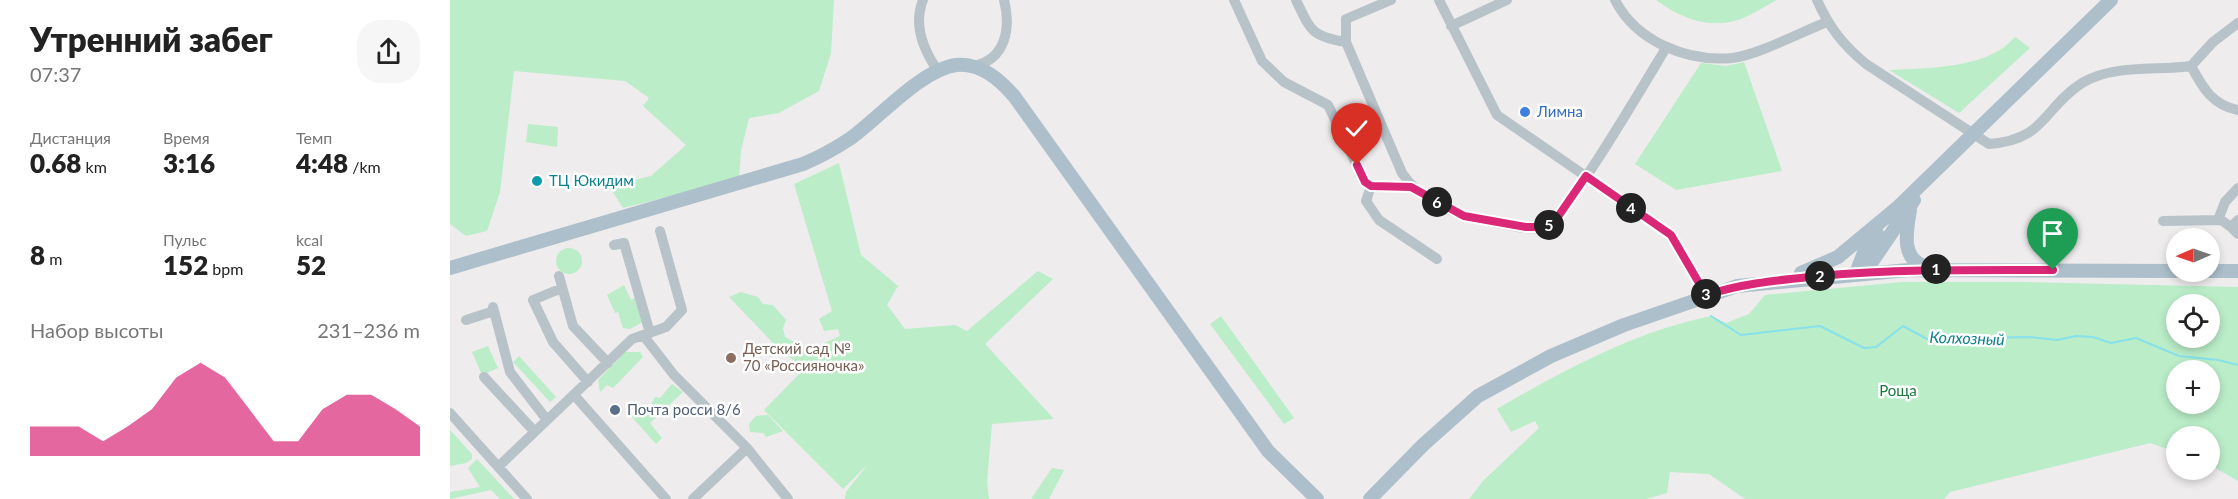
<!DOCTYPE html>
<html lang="ru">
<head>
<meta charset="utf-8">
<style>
	body { margin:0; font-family:Lato,sans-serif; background:#f6f6f6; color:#222; height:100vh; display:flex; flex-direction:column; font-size:22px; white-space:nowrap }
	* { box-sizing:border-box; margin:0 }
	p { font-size:20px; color:#767676 }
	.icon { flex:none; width:33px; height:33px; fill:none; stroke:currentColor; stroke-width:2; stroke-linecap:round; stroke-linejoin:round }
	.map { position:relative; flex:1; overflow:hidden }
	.panel { display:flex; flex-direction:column; background:#fff; width:450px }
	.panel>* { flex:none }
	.needle { width:39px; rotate:268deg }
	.tools { position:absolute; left:1716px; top:228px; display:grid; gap:12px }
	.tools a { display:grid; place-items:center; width:54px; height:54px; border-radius:50%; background:#fff; box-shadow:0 3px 9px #0003; font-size:30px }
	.pin { position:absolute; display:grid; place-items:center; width:51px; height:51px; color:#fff; margin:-62px -26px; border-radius:50% 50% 50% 0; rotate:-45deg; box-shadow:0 0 6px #0007 }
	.pin .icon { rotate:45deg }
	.km { position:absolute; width:30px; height:30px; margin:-15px; border-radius:50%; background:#222; color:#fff; font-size:16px; line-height:30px; text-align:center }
	.round { display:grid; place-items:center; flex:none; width:63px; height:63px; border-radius:24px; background:#f6f6f6 }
	.summary { display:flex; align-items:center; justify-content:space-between; height:102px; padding:0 30px }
	h1 { font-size:33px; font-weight:800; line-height:45px }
	.metrics { display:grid; grid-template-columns:repeat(3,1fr); gap:9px; height:102px; padding:6px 30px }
	.metrics div { display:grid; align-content:center }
	.metrics b { font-size:26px; font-weight:800 }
	.metrics small { font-size:16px; font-weight:400 }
	.metrics p { font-size:16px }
	.chart { height:168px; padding:12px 30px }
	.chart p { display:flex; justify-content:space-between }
	.chart svg { width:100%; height:108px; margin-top:6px; fill:#db2777; opacity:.7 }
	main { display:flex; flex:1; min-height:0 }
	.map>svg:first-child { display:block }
</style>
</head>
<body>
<main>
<section class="panel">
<div class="summary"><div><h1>Утренний забег</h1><p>07:37</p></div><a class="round"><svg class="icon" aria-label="share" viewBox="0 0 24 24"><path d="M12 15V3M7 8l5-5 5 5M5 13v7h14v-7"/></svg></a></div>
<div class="metrics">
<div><p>Дистанция</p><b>0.68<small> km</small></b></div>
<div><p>Время</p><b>3:16</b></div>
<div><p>Темп</p><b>4:48<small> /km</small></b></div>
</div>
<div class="metrics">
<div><b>8<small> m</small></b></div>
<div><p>Пульс</p><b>152<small> bpm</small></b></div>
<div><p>kcal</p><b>52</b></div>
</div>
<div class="chart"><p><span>Набор высоты</span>231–236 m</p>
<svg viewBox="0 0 160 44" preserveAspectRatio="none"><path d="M0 44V32L10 32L20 32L30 38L40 32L50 25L60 12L70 6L80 12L90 25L100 38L110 38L120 25L130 19L140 19L150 25L160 32V44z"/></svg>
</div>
</section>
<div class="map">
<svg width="1788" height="499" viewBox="0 0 1788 499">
	<rect width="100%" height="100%" fill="#efeced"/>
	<path fill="#baedc8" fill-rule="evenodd" d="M0 0H384L381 53 369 91 329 113 299 118 291 151 289 179 173 208 159 186 201 176 236 145 193 106 199 98 175 81 64 71 50 192 37 231 16 236 0 224Z
		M1206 0H1327C1313 7 1295 20 1280 22 1253 27 1227 16 1206 0Z
		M1565 37 1580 48 1509 113 1439 70C1478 68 1538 69 1565 37Z
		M1294 62 1332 171 1226 190 1185 164 1251 63 1276 66Z
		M78 124 108 127 107 147 76 142Z
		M389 163 411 255 448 286 437 305 455 329 505 325 517 331 588 271 603 279 535 344 604 419 542 424 537 482 539 499H395L396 492 418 464 393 489 314 410 354 369 323 343 279 297 291 292 308 297 313 304 323 305 336 320 333 328 335 337 359 350 390 336 388 329 374 331 369 319 382 311 344 184Z
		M106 261a13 13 0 1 1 26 0a13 13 0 1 1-26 0Z
		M1452 282H1576L1788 287V481L1760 465V436H1726V452L1700 443 1500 492 1494 499H1295L1259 474 1220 472 1217 493 1196 499H1019L1033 481 1089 428 1085 421 1061 432 1047 409C1112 371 1186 331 1261 316L1276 323 1299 314 1315 295ZM1726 304H1760V338H1726ZM1726 370H1760V404H1726Z
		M174 285 181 300 188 296 195 321 180 329 173 328 168 312 165 313 157 295Z
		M771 316 844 418 834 424 760 324Z
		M38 346 48 368 32 375 22 352Z
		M175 352H190L193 357 163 388 157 385 150 392 148 380Z
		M69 356 106 397 100 402 63 362Z
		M222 384 233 392 200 423 212 438 206 444 181 416 187 409 198 411 205 397 210 398Z
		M318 415 333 431 316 437 313 433 300 432 299 424 306 416Z
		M0 430 22 454V459L16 463 0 466Z
		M27 459 64 499H50L41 490 0 499V492L30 487 18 468Z
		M602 468 614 470 599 499H581Z"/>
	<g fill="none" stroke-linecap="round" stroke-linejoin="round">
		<path stroke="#87e0ea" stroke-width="2" d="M1261 316 1291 335 1370 326 1414 348 1426 347 1453 326 1477 339 1580 337 1607 340 1626 336 1643 337 1661 343 1686 338 1729 356 1768 360 1788 365"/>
		<path stroke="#b8c3c9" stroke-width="10" d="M473 0C463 25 474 51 488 71
			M784 0 812 61 834 82 878 105 915 182 921 186 961 187
			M846 0C861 31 861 36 896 42
			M941 0 896 19V42L952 173C967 196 1001 214 1028 219 1048 222 1077 233 1096 226 1115 220 1200 74 1216 48
			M989 0 1047 115 1221 235 1256 295
			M1165 0C1186 41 1236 62 1282 58 1308 55 1351 32 1377 22
			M1367 0C1379 27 1393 45 1416 64L1539 144C1596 140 1593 108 1632 83 1663 64 1707 71 1741 66L1763 42 1788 23
			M1001 26 1057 0
			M523 66C556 60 561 28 554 0
			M1741 66C1753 88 1762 105 1788 110
			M921 186 916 201 929 220 987 259
			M1768 220 1775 202 1788 188
			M1788 220 1781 227 1788 234
			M1713 221 1771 220 1781 227
			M164 245 174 243 200 333
			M109 276 123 326 158 363
			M112 288 83 300 103 342 138 382
			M43 307 60 372 97 420
			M16 320 44 311
			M193 335 224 375 297 448 338 499
			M34 377 84 431
			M125 396 216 499
			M0 413 77 499
			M48 467 182 339 216 327 232 310 210 231
			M243 499 297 448"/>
		<path stroke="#acbfcb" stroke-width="14" d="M1460 210C1456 233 1450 262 1480 268
			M0 268 353 164C370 157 386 148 401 138 430 117 471 70 506 65 531 63 549 79 564 96L818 451 867 499
			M1760 271H1788
			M1415 272 1464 200
			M1351 273 1388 257 1447 208 1661 0
			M1406 273 1415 250 1427 233
			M920 499 973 445 1028 396 1101 356 1174 325 1287 286 1458 270 1726 271"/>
	</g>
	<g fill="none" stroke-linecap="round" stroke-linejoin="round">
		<g stroke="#fff" stroke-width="12">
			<path id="route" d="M907 165 915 182 921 186 961 187 1014 216 1076 227H1096L1105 221 1136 176 1221 235 1256 295C1293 283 1330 280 1369 276 1447 269 1525 270 1603 270"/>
		</g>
		<use href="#route" stroke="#db2777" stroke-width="8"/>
	</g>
	<circle fill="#3f7fe0" stroke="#fff" stroke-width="2" cx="1075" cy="112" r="6"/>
	<circle fill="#0f9aa8" stroke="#fff" stroke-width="2" cx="87" cy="181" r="6"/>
	<circle fill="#8d6e63" stroke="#fff" stroke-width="2" cx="281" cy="358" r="6"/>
	<circle fill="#5c6f8a" stroke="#fff" stroke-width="2" cx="165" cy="410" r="6"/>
	<g text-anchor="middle" stroke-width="5" stroke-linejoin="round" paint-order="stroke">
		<g font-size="15" fill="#366cbe" stroke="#fff" text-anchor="start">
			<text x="1087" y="117">Лимна</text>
		</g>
		<g font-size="15" fill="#0d838f" stroke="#fff" text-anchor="start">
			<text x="99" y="186">ТЦ Юкидим</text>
		</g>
		<g font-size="15" fill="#785e54" stroke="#fff" text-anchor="start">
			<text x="293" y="354">Детский сад №<tspan x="293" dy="17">70 «Россияночка»</tspan></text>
		</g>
		<g font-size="15" fill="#18793d" stroke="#fff">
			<text x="1448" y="396">Роща</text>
		</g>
		<g font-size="15" fill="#4e5e75" stroke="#fff" text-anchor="start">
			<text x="177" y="415">Почта росси 8/6</text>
		</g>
		<g font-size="16" font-style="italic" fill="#0e818d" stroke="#fff">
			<text transform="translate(1517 338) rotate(2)" y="6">Колхозный</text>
		</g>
	</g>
</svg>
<div class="tools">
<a><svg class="needle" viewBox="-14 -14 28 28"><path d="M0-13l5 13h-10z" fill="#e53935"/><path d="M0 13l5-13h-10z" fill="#767676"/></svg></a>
<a><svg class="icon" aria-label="locate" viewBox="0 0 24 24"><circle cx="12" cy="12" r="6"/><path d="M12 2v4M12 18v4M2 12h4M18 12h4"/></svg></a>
<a>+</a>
<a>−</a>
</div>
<div class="pin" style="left:1603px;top:270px;background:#1e9e55"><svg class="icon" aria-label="arrive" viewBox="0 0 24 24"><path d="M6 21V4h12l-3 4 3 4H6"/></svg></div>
<div class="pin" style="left:907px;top:165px;background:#d93025"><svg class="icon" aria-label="check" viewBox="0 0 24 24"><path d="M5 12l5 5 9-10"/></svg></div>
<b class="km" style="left:1486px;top:269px">1</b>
<b class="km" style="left:1370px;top:276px">2</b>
<b class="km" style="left:1256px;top:294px">3</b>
<b class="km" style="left:1181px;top:208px">4</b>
<b class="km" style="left:1099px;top:225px">5</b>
<b class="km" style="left:987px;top:202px">6</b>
</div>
</main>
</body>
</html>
